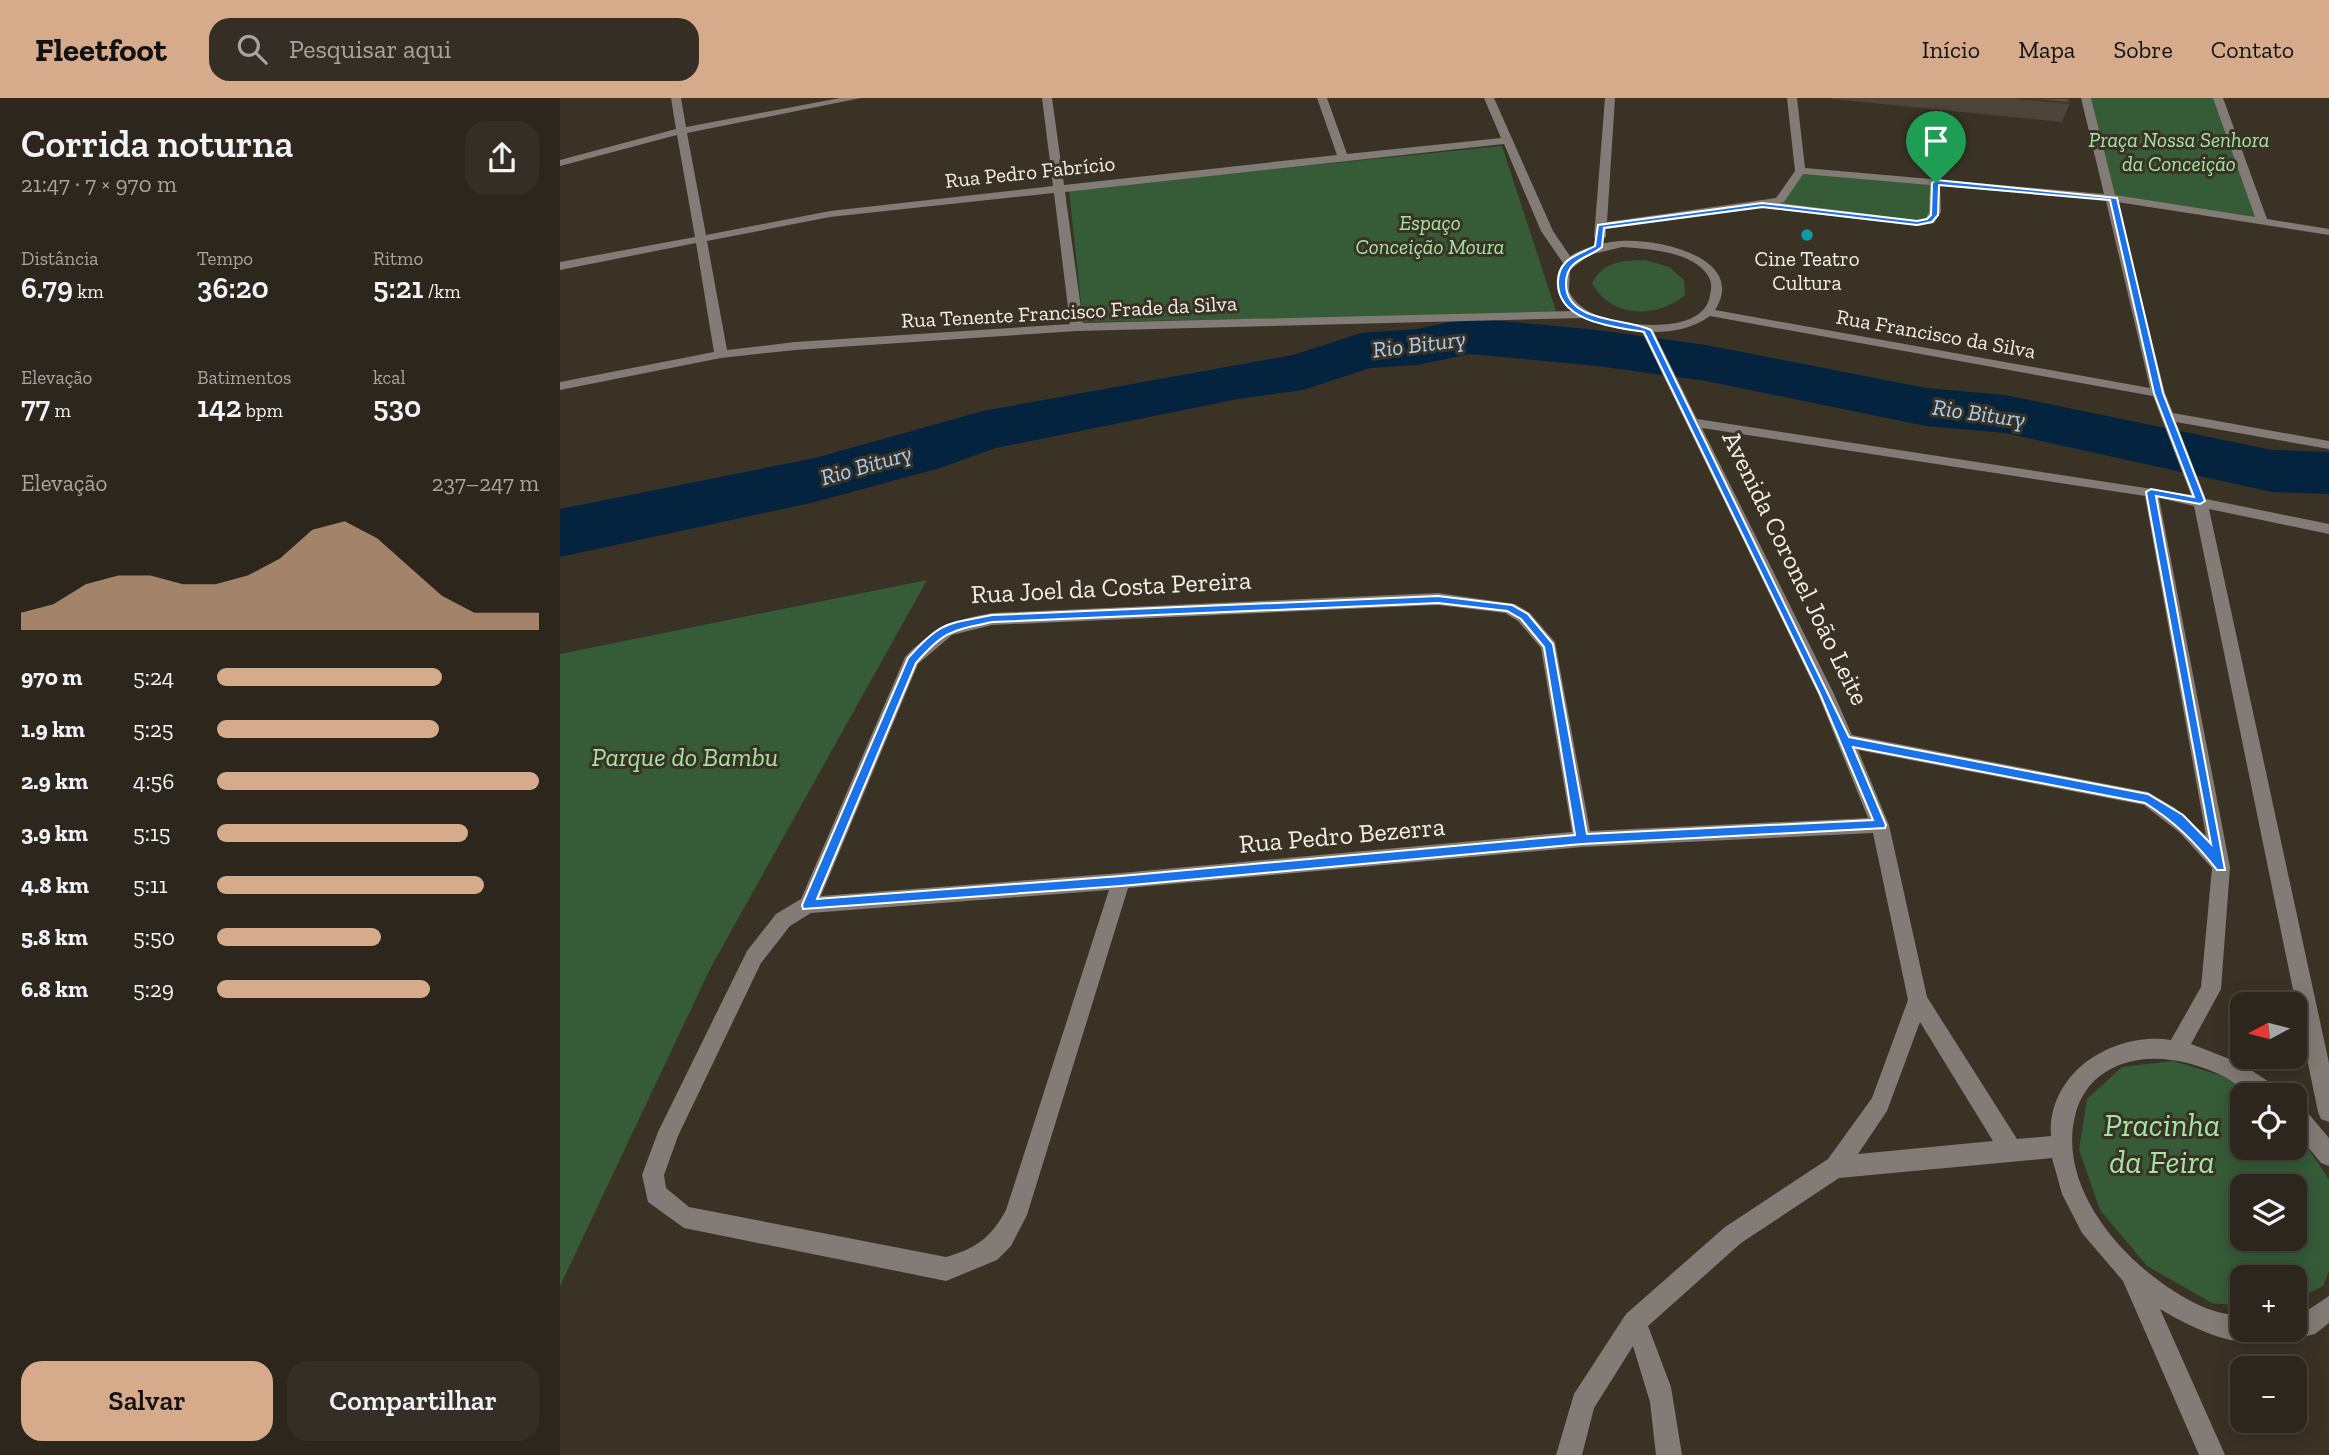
<!DOCTYPE html>
<html lang="pt">
<head>
<meta charset="utf-8">
<style>
	body { margin:0; font-family:"Zilla Slab",serif; background:#342e25; color:#f1f3f6; height:100vh; display:flex; flex-direction:column; font-size:26px; white-space:nowrap }
	* { box-sizing:border-box; margin:0 }
	p { font-size:23px; color:#a6a5a3 }
	.icon { flex:none; width:38px; height:38px; fill:none; stroke:currentColor; stroke-width:2; stroke-linecap:round; stroke-linejoin:round }
	.map { position:relative; flex:1; overflow:hidden }
	.drawer { display:flex; flex-direction:column; background:#2c261c; width:560px }
	.drawer>* { flex:none }
	.needle { width:46px; rotate:263deg }
	.controls { position:absolute; left:1670px; top:894px; display:grid; gap:14px }
	.controls a { display:grid; place-items:center; width:77px; height:77px; border-radius:14px; background:#2c261c; box-shadow:0 4px 18px #0003,0 0 0 2px #48433b; font-size:35px }
	.pin { position:absolute; display:grid; place-items:center; width:60px; height:60px; color:#fff; margin:-72px -30px; border-radius:50% 50% 50% 0; rotate:-45deg; box-shadow:0 0 7px #0007 }
	.pin .icon { rotate:45deg }
	.round { display:grid; place-items:center; flex:none; width:74px; height:74px; border-radius:21px; background:#342e25 }
	.overview { display:flex; align-items:center; justify-content:space-between; height:119px; padding:0 21px }
	h1 { font-size:38px; font-weight:600; line-height:52px }
	.metrics { display:grid; grid-template-columns:repeat(3,1fr); gap:10px; height:119px; padding:7px 21px }
	.metrics div { display:grid; align-content:center }
	.metrics b { font-size:30px; font-weight:600 }
	.metrics small { font-size:19px; font-weight:400 }
	.metrics p { font-size:19px }
	.chart { height:196px; padding:14px 21px }
	.chart p { display:flex; justify-content:space-between }
	.chart svg { width:100%; height:126px; margin-top:7px; fill:#d6ab8b; opacity:.7 }
	.button { display:flex; gap:14px; margin-top:auto; padding:14px 21px }
	.button a { flex:1; height:80px; border-radius:21px; background:#d6ab8b; color:#111; font-size:28px; font-weight:600; line-height:80px; text-align:center }
	.button a+a { background:#342e25; color:#f1f3f6 }
	ul { padding:0 21px; list-style:none; font-size:23px }
	li { display:grid; grid-template-columns:112px 84px 1fr; align-items:center; height:52px }
	li i { height:18px; border-radius:9px; background:#d6ab8b }
	header { display:flex; align-items:center; gap:42px; box-sizing:border-box; height:98px; padding:0 35px; background:#d6ab8b; color:#111 }
	header strong { font-size:33px }
	nav { display:flex; gap:38px; margin-inline-start:auto; font-size:24px }
	.search { width:490px; height:63px; background:#342e25; display:flex; align-items:center; gap:18px; box-sizing:border-box; padding:0 24px; border-radius:21px; color:#a6a5a3; font-size:26px }
	main { display:flex; flex:1; min-height:0 }
	.map>svg:first-child { display:block }
</style>
</head>
<body>
<header>
<strong>Fleetfoot</strong>
<div class="search"><svg class="icon" aria-label="search" viewBox="0 0 24 24"><circle cx="10" cy="10" r="6"/><path d="M15 15l6 6"/></svg>Pesquisar aqui</div>
<nav><a>Início</a><a>Mapa</a><a>Sobre</a><a>Contato</a></nav>
</header>
<main>
<section class="drawer">
<div class="overview"><div><h1>Corrida noturna</h1><p>21:47 · 7 × 970 m</p></div><a class="round"><svg class="icon" aria-label="share" viewBox="0 0 24 24"><path d="M12 15V3M7 8l5-5 5 5M5 13v7h14v-7"/></svg></a></div>
<div class="metrics">
<div><p>Distância</p><b>6.79<small> km</small></b></div>
<div><p>Tempo</p><b>36:20</b></div>
<div><p>Ritmo</p><b>5:21<small> /km</small></b></div>
</div>
<div class="metrics">
<div><p>Elevação</p><b>77<small> m</small></b></div>
<div><p>Batimentos</p><b>142<small> bpm</small></b></div>
<div><p>kcal</p><b>530</b></div>
</div>
<div class="chart"><p><span>Elevação</span>237–247 m</p>
<svg viewBox="0 0 160 44" preserveAspectRatio="none"><path d="M0 44V38L10 35L20 28L30 25L40 25L50 28L60 28L70 25L80 19L90 9L100 6L110 12L120 22L130 32L140 38L150 38L160 38V44z"/></svg>
</div>
<ul>
<li><b>970 m</b>5:24<i style="width:70%"></i></li>
<li><b>1.9 km</b>5:25<i style="width:69%"></i></li>
<li><b>2.9 km</b>4:56<i style="width:100%"></i></li>
<li><b>3.9 km</b>5:15<i style="width:78%"></i></li>
<li><b>4.8 km</b>5:11<i style="width:83%"></i></li>
<li><b>5.8 km</b>5:50<i style="width:51%"></i></li>
<li><b>6.8 km</b>5:29<i style="width:66%"></i></li>
</ul>
<div class="button"><a>Salvar</a><a>Compartilhar</a></div>
</section>
<div class="map">
<svg width="1769" height="1357" viewBox="0 0 1769 1357">
	<rect width="100%" height="100%" fill="#3a3225"/>
	<path fill="#355b37" fill-rule="evenodd" d="M1528 0H1658L1702 123 1555 100Z
		M942 48 997 216 523 224 509 92Z
		M1240 73 1375 84 1374 117 1357 125 1202 107 1220 101Z
		M1085 162 1109 169 1124 182 1125 197C1097 221 1050 220 1032 185 1044 163 1061 163 1085 162Z
		M367 482 151 869 0 1188V556Z
		M1613 963 1673 981 1695 997 1682 998V1050H1734V1030L1769 1081V1173L1763 1188 1734 1203V1180H1682V1208L1652 1205 1587 1168 1540 1112 1519 1052 1527 1001 1562 969ZM1682 1088H1734V1141H1682Z"/>
	<g fill="none" stroke-linecap="round" stroke-linejoin="round">
		<path fill="#03233f" fill-rule="evenodd" d="M910 220 1037 232 1146 247 1366 290 1445 297 1712 352 1769 354V396L1712 394 1445 335 1366 328 1146 283 1037 268 910 256 857 267 810 270 743 292 678 301 436 350 380 370 255 404 0 459V411L255 360 423 313 733 257 801 235 857 231Z"/>
		<path fill="#827b76" fill-rule="evenodd" d="M111 0H121L126 29 280 0H301L127 35 146 137 270 113 493 88 482 0H492L504 87 777 57 757 0H767L787 56 941 40 924 0H934L993 133 1010 158C1025 149 1044 144 1061 143 1098 140 1188 160 1155 212L1590 290 1546 103 1380 88 1381 114 1374 125 1357 128 1204 110 1046 131V139L1040 142 1034 139 1045 0H1055L1047 124 1216 100 1235 73 1227 0H1237L1245 70 1544 96 1521 0H1531L1555 97 1695 119 1653 0H1663L1707 121 1769 131V137L1557 104 1605 295 1613 315 1769 343V351L1616 324 1646 401 1769 426V436L1649 411 1769 965V1024L1761 1021 1758 1014 1634 408 1599 400 1670 769 1661 891 1631 946 1680 965 1720 991 1723 998C1715 998 1705 999 1697 998 1686 996 1675 984 1665 979 1635 964 1596 954 1562 966 1537 975 1521 993 1515 1018 1496 1096 1575 1178 1641 1208 1653 1214 1668 1216 1682 1219V1232H1734V1217L1742 1216 1769 1198V1225L1755 1236 1734 1241 1724 1234 1721 1240C1683 1256 1632 1230 1600 1211L1665 1357H1639L1563 1183 1522 1135 1502 1096 1492 1060 1279 1080 1181 1145 1088 1228 1111 1289 1122 1357H1096L1090 1304 1073 1248 1034 1310 1022 1357H996L1014 1296 1066 1216 1165 1129 1268 1061 1312 1000 1348 902 1313 735 1022 749 568 790 467 1117 451 1148 437 1162 386 1183 124 1130 88 1104 82 1077 98 1034 187 853 216 816 241 801 345 559C371 532 395 521 432 515L878 495 955 506 970 515 995 544 1030 733 1308 720 1258 596 1082 234 1059 231 1022 220 517 233 235 252 161 260 0 292V284L154 254 136 145 0 172V164L135 139 117 37 0 68V62L116 31ZM944 46 981 133 1003 165C991 183 997 199 1012 213L523 225 505 94ZM1243 76 1370 87 1369 114 1366 120 1357 122 1220 105 1224 104ZM494 95 510 226 235 244 167 252 147 143 270 119ZM1062 149C1088 151 1130 153 1147 176 1152 183 1152 189 1150 197 1145 234 1079 229 1052 222 1035 218 1017 210 1009 193L1010 172 1029 157ZM1150 218 1593 298 1631 397 1137 321 1094 234C1115 234 1133 230 1150 218ZM1142 330 1585 398 1646 738 1615 710 1588 694 1292 637 1274 596ZM878 507 945 515 958 523 981 550 1012 734 561 775 261 798 358 566 392 537 432 527ZM1298 652 1584 707 1620 735 1652 770 1641 889 1611 942C1553 933 1487 975 1491 1038L1457 1041 1367 899 1329 727ZM549 792 446 1112C431 1140 415 1151 386 1159L129 1109 106 1090 104 1077 118 1038 201 865 230 828 251 815ZM1360 924 1433 1043 1298 1056 1327 1013Z
			M1734 1005 1742 1008 1769 1040V1068L1761 1065 1734 1032Z"/>
	</g>
	<path fill="#4e453a" d="M1272 0H1508L1510 5 1502 24 1272 1Z"/>
	<path fill="#5b5043" stroke="#40382f" stroke-width="2" d="M1455 0H1508L1510 5Z"/>
	<path fill="#1a73e8" stroke="#fff" stroke-width="2" fill-rule="evenodd" d="M1376 82 1557 100 1603 295 1645 403 1640 406 1596 398 1665 772H1657C1635 744 1615 724 1585 705L1293 649 1326 727 1325 730 1022 746 561 788 243 811 242 807 348 560C380 524 385 526 432 517L878 498 952 507 968 516 993 546 1027 736 1313 722 1260 596 1084 234C1055 229 997 224 998 184 998 177 1001 169 1006 164 1013 157 1026 153 1035 148L1038 127 1202 105 1357 123 1367 121 1371 117 1372 85ZM1379 87 1550 102 1594 295 1634 399 1591 391 1586 394 1651 746 1623 717 1588 696 1289 639 1091 232C1069 220 1006 226 1006 186 1006 178 1008 171 1014 166 1022 159 1034 156 1042 149L1044 130 1202 109 1357 127 1372 124 1378 117ZM878 505 947 513 961 521 984 549 1015 737 561 778 257 801 356 565C384 533 390 533 432 524Z"/>
	<circle fill="#0f9aa8" stroke="#3a3225" stroke-width="2.5" cx="1247" cy="137" r="7"/>
	<g text-anchor="middle" stroke-width="6" stroke-linejoin="round" paint-order="stroke">
		<g font-size="21" font-style="italic" fill="#a3e5a5" stroke="#3a3225">
			<text x="1619" y="49">Praça Nossa Senhora<tspan x="1619" dy="24">da Conceição</tspan></text>
			<text x="870" y="132">Espaço<tspan x="870" dy="24">Conceição Moura</tspan></text>
		</g>
		<g font-size="21" fill="#f3efe6" stroke="#3a3225">
			<text transform="translate(470 74) rotate(-6)" y="7">Rua Pedro Fabrício</text>
			<text transform="translate(509 214) rotate(-3)" y="7">Rua Tenente Francisco Frade da Silva</text>
			<text transform="translate(1376 236) rotate(10)" y="7">Rua Francisco da Silva</text>
		</g>
		<g font-size="21" fill="#f3efe6" stroke="#3a3225">
			<text x="1247" y="168">Cine Teatro<tspan x="1247" dy="24">Cultura</tspan></text>
		</g>
		<g font-size="23" font-style="italic" fill="#a9cef3" stroke="#3a3225">
			<text transform="translate(859 246) rotate(-7)" y="8">Rio Bitury</text>
			<text transform="translate(1419 315) rotate(8)" y="8">Rio Bitury</text>
			<text transform="translate(306 367) rotate(-16)" y="8">Rio Bitury</text>
		</g>
		<g font-size="26" fill="#f3efe6" stroke="#3a3225">
			<text transform="translate(1236 470) rotate(64)" y="9">Avenida Coronel João Leite</text>
			<text transform="translate(551 489) rotate(-3)" y="9">Rua Joel da Costa Pereira</text>
			<text transform="translate(782 737) rotate(-5)" y="9">Rua Pedro Bezerra</text>
		</g>
		<g font-size="26" font-style="italic" fill="#a3e5a5" stroke="#3a3225">
			<text x="125" y="668">Parque do Bambu</text>
		</g>
		<g font-size="32" font-style="italic" fill="#a3e5a5" stroke="#3a3225">
			<text x="1602" y="1038">Pracinha<tspan x="1602" dy="37">da Feira</tspan></text>
		</g>
	</g>
</svg>
<div class="controls">
<a><svg class="needle" viewBox="-14 -14 28 28"><path d="M0-13l5 13h-10z" fill="#e53935"/><path d="M0 13l5-13h-10z" fill="#a6a5a3"/></svg></a>
<a><svg class="icon" aria-label="locate" viewBox="0 0 24 24"><circle cx="12" cy="12" r="6"/><path d="M12 2v4M12 18v4M2 12h4M18 12h4"/></svg></a>
<a><svg class="icon" aria-label="layers" viewBox="0 0 24 24"><path d="M12 4l9 5-9 5-9-5zM3 14l9 5 9-5"/></svg></a>
<a>+</a>
<a>−</a>
</div>
<div class="pin" style="left:1376px;top:85px;background:#1e9e55"><svg class="icon" aria-label="arrive" viewBox="0 0 24 24"><path d="M6 21V4h12l-3 4 3 4H6"/></svg></div>
</div>
</main>
</body>
</html>
